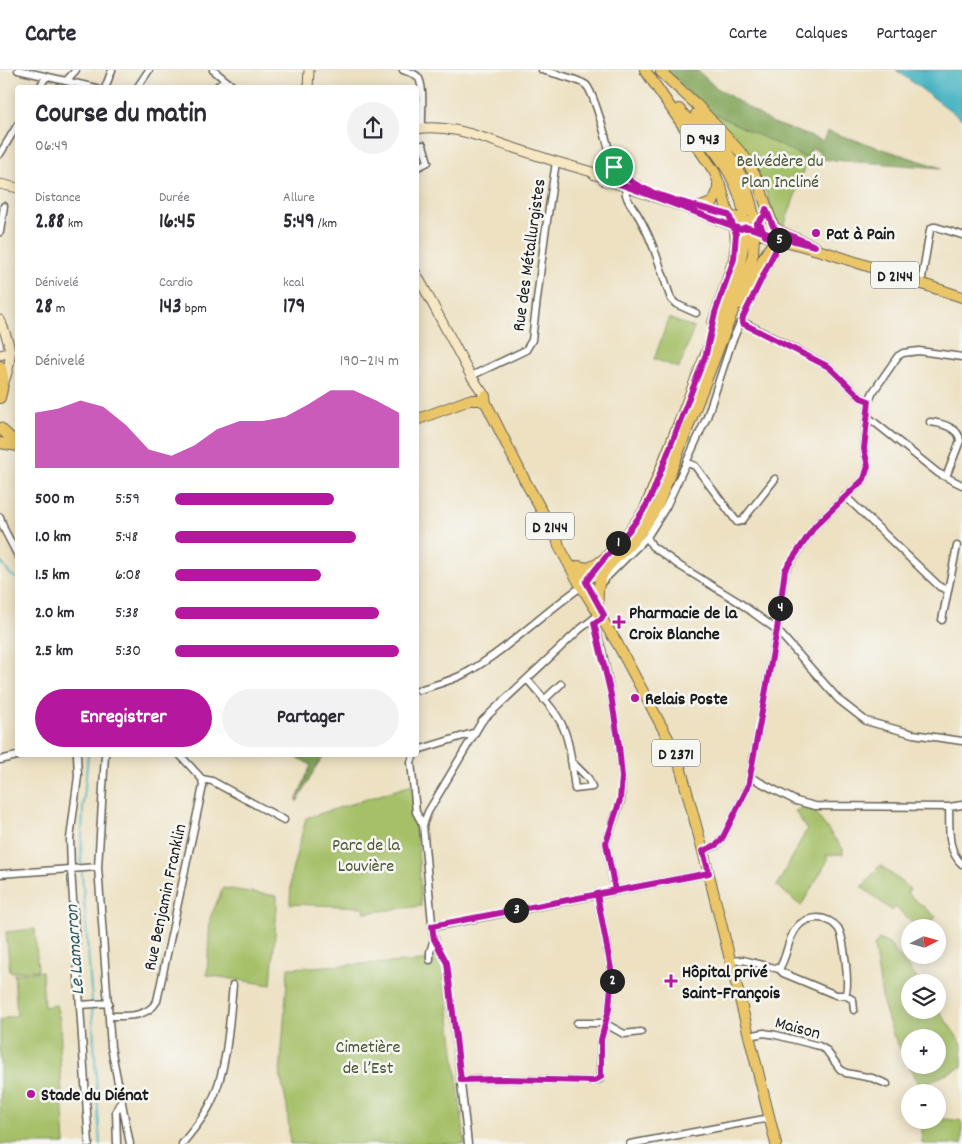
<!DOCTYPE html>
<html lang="fr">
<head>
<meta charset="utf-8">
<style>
	body { margin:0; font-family:Dekko,sans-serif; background:#f2f2f3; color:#2b2b33; height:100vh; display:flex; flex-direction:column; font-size:19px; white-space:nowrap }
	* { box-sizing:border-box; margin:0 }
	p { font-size:16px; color:#7c7c81 }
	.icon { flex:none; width:28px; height:28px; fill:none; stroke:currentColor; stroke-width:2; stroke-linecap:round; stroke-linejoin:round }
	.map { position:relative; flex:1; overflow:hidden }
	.details { position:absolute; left:15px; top:15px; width:404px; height:672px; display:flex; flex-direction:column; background:#fff; border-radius:5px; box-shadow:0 2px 12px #0003 }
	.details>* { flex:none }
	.needle { width:32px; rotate:84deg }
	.tools { position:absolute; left:901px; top:849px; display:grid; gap:10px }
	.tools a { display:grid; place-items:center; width:45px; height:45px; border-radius:50%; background:#fff; box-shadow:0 2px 12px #0003; font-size:25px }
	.pin { position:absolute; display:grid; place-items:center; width:42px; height:42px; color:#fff; margin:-21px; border:2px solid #fff; border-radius:50%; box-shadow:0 1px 5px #0007 }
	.km { position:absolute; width:25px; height:25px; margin:-12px; border-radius:50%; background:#222; color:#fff; font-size:14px; line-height:25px; text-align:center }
	.round { display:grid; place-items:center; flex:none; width:52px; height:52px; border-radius:26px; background:#f2f2f3 }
	.summary { display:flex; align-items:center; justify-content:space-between; height:85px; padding:0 20px }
	h1 { font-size:28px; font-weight:700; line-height:38px }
	.figures { display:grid; grid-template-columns:repeat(3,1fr); gap:8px; height:85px; padding:5px 20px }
	.figures div { display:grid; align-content:center }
	.figures b { font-size:21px; font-weight:700 }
	.figures small { font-size:14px; font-weight:400 }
	.figures p { font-size:14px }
	.chart { height:140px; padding:10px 20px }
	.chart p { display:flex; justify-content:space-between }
	.chart svg { width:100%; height:90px; margin-top:5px; fill:#b5179e; opacity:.7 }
	.cta { display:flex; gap:10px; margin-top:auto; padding:10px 20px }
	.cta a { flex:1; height:58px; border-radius:30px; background:#b5179e; color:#fff; font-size:20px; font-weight:700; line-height:58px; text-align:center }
	.cta a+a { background:#f2f2f3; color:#2b2b33 }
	ul { padding:0 20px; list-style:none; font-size:16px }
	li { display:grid; grid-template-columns:80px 60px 1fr; align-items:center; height:38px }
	li i { height:12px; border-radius:6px; background:#b5179e }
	header { display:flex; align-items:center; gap:30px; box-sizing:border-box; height:70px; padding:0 25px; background:#fff; border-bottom:1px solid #e1e1e2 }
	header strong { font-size:24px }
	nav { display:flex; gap:28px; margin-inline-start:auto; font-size:18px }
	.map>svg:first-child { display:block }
</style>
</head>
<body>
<header>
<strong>Carte</strong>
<nav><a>Carte</a><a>Calques</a><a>Partager</a></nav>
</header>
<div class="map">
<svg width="962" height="1074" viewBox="0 0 962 1074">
	<rect width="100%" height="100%" fill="#f6f6f2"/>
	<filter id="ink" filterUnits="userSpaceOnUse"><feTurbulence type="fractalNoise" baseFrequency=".02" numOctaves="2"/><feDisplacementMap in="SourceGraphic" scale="10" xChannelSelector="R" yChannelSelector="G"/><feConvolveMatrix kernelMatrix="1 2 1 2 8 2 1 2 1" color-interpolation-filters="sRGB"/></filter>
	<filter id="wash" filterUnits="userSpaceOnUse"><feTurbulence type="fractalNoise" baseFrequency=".0096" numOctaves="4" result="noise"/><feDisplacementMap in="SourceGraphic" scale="20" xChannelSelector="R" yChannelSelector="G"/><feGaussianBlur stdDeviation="1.12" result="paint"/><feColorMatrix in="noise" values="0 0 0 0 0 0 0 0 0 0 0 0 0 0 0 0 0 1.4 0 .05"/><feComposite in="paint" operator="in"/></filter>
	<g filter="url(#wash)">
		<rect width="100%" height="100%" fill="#ede1c2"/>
		<path fill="#a5c067" stroke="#606e42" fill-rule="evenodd" d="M715 44 808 89 783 159 771 143 766 122 712 48Z
			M669 248 694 258 679 298 654 289Z
			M412 715 419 791 421 836 365 843 364 837 290 834 291 805 306 748Z
			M802 738 813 740 843 779V784L826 785 828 790 801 836 777 816 807 759 795 741Z
			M880 795 910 819 907 823 936 847 927 857H918L895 837 892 841 862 817Z
			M223 818 277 826V837L271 915 207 905 210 848Z
			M35 859 38 900 10 902 6 862Z
			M879 869 889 874 920 912H910V940L938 939 962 974V997L920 1016 893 965 883 933 874 876ZM910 968H938V995H910Z
			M443 890 465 1074H290L287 1037 280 1004 288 898Z
			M42 901 44 937 56 935 60 950 61 974H59L65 1074H0V950L17 945 14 904Z
			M938 1048 962 1051V1074H922V1050H938Z"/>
		<path fill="#84a65c" stroke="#50613c" d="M667 0H697L714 16 771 52 823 71 827 61 942 98 818 89 821 82 812 78 808 89 715 44 712 48Z
			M292 685H325L316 697 298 731H296L311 695Z"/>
		<path fill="#46b3c2" stroke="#31686f" d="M896 0H962V49Z"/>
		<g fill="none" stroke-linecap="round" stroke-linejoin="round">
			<path stroke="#46b3c2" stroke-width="2" d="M0 491 10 504 18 509
				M88 685 83 736 81 792 92 932
				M92 937 100 1074"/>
		</g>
	</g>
	<g filter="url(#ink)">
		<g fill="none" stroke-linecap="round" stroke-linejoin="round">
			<g stroke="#656156" stroke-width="9">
				<path id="street" d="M18 0 96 18
					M213 0 235 18
					M403 0C408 2 415 3 418 7 425 16 421 46 422 58
					M542 0C554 4 576 8 586 15 594 22 611 84 612 96
					M66 11 76 0
					M39 18 46 7
					M105 18 112 0
					M137 18 149 0
					M215 18 222 13 228 12
					M416 76 423 75 428 92 416 98
					M0 84 18 54
					M626 114C623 125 630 134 636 142 653 169 661 200 671 229L676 234 696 243
					M0 162 4 136
					M921 214 930 160 933 157H936L962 165
					M742 253 743 247 780 171 783 170
					M471 306 526 280 532 270 545 164 556 92
					M868 347 938 403 962 415
					M930 352C941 353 960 358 960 371L946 407
					M688 393 695 396 737 452 742 451 775 409
					M845 426 940 517 948 520
					M0 447 4 459 18 486
					M647 467 652 476 680 496 737 531 777 560 839 630 866 651 913 664 962 671
					M601 513 647 467 666 437 707 347 731 274 740 253H745L829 297 861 328 869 331 873 322 898 286 903 283 919 281 962 287
					M942 550 957 476
					M594 553 602 580 611 625 619 675 622 707 621 730 606 773 615 821
					M527 609C539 624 555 639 563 657 571 676 572 698 575 719L592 717 588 708 571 691
					M419 620C434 615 452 611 466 603 508 579 542 544 581 517
					M544 630 561 614
					M416 683 421 679 473 663
					M77 685 78 706 70 769 71 799 89 1074
					M105 685 98 797 111 977 130 1074
					M414 685 411 692 416 742 423 755
					M0 690 21 685
					M750 707 796 731 815 736 949 737 962 735
					M202 709 212 711 284 750
					M949 737C950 756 946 780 962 794
					M703 781 717 775 721 771 748 717 777 560 785 501 815 456 864 409 868 396 864 379 869 331
					M0 804 98 797
					M432 857 709 803
					M430 890V882L434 869
					M731 891 743 890 779 899 783 903 836 925H845C850 917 844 866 838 858 833 852 825 848 818 848 811 848 805 850 800 854 787 866 788 886 779 899
					M845 925 853 930 854 940
					M80 935 109 933
					M109 946C126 946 147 948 157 931L203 716 202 709 180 685
					M577 953H604L624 964 641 962
					M749 966 764 963 776 965 819 976 826 980 840 999 846 1003 872 1008 887 1014
					M461 1010 502 1009 594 1011 600 1009 601 970 609 939 612 904 597 824
					M117 1074 116 1041 122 1030
					M182 1074C192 1061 204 1048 211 1033 228 997 229 954 233 915
					M468 1074 447 893 437 875 433 864 423 755 428 742 482 651 579 560 602 542
					M630 1074 770 1048"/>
			</g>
			<g stroke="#656156" stroke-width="11">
				<path id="secondary" d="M308 18 309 0
					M416 59C450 53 483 68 514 78 540 87 566 95 592 102L595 105 602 107
					M601 104a8 8 0 1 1 16 0a8 8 0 1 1-16 0Z
					M617 101 628 111 638 116
					M612 112 692 140 735 157
					M0 114 18 118
					M698 137 729 145
					M416 203 471 306 485 326
					M0 250C11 276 14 285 4 312
					M0 285 11 282"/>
			</g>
			<g stroke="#656156" stroke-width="12">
				<path id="primary" d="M645 0 714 101 722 120 727 140 735 157 736 174 734 189 713 253
					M661 2 697 35 744 86 758 111 773 156 779 161 815 177
					M679 39C707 71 737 101 744 144
					M696 44C725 78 745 100 754 146
					M701 137 713 132 718 121V114
					M735 147 778 163
					M735 157 828 183 962 227
					M741 234C755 214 760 184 777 170
					M0 296C5 306 3 317 0 328
					M485 326 486 333 524 409 557 468 559 476 578 511 617 573 677 685 703 781 776 1074
					M416 350 469 330H480L486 333
					M0 358 11 368 18 370
					M0 373 18 376
					M578 496C581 497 586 498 590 497 607 492 635 455 645 439L732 218 739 199 745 167
					M574 497 578 503 588 508 605 500
					M598 534C595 499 614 493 634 470 644 459 651 447 658 435L748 202 753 184 754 168"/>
			</g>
			<use href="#street" stroke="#fff" stroke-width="6"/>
			<use href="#secondary" stroke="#f7e8c3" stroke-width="9"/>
			<use href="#primary" stroke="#eac669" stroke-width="10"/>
		</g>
	</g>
	<g fill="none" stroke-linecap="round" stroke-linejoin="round" filter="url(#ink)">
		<g stroke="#fff" stroke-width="10">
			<path id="route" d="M614 97C639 126 693 134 729 145L736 164 734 189 715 243 706 284 652 424C636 460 608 480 586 512L604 545 601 550 594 553 611 625 619 675 622 707 620 730 606 773 615 820 597 824 612 904 609 939 601 970V1007L594 1011 502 1009 461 1010 447 893 434 869 432 856 709 803 703 781 716 775 721 771 748 717 777 560 785 500 815 456 864 409 868 396 864 379 869 331 861 328 829 297 742 253 743 247 780 171 765 166 761 156 756 154 764 146 766 139 773 156 776 159 815 176C792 171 769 164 746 157L741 159 735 157 617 113 607 112 602 107V100L607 96 614 97"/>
		</g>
		<use href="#route" stroke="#b5179e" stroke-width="6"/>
	</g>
	<g fill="#b5179e" stroke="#f6f6f2" stroke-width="2">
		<circle cx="816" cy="163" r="5"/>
		<path d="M616.5 544.5h5v5h5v5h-5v5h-5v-5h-5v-5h5z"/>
		<circle cx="635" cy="628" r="5"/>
		<path d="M668.5 903.5h5v5h5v5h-5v5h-5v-5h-5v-5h5z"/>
		<circle cx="31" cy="1024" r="5"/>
	</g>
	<g text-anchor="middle" stroke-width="5" stroke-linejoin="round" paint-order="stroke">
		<g fill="#f6f6f2" stroke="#5d5d5c" stroke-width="1">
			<rect x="680.5" y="54.5" width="45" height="27" rx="4"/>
			<rect x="871" y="191.5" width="48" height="27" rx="4"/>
			<rect x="526" y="442.5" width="48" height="27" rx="4"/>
			<rect x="652" y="669.5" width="48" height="27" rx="4"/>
		</g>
		<g font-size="16" font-weight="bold" fill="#1c1c1c">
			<text x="703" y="74">D 943</text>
			<text x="895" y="211">D 2144</text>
			<text x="550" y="462">D 2144</text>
			<text x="676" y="689">D 2371</text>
		</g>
		<g font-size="18" fill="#4c5536" stroke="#f6f6f2">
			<text x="780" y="96">Belvédère du<tspan x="780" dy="21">Plan Incliné</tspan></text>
			<text x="366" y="780">Parc de la<tspan x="366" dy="21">Louvière</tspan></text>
			<text x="368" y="982">Cimetière<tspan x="368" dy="21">de l’Est</tspan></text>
		</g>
		<g font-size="18" font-weight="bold" fill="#1c1c1c" stroke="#f6f6f2" text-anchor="start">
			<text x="826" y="169">Pat à Pain</text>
			<text x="629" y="548">Pharmacie de la<tspan x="629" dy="21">Croix Blanche</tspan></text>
			<text x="645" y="634">Relais Poste</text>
			<text x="682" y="907">Hôpital privé<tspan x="682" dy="21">Saint-François</tspan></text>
			<text x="41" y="1030">Stade du Diénat</text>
		</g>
		<g font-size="18" fill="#1c1c1c" stroke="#f6f6f2">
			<text transform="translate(528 185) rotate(-82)" y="6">Rue des Métallurgistes</text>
			<text transform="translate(164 827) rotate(-78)" y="6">Rue Benjamin Franklin</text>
			<text transform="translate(798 957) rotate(15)" y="6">Maison</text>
		</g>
		<g font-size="19" font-style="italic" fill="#2d585e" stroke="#f6f6f2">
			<text transform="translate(73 880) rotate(-94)" y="7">Le Lamarron</text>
		</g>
	</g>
</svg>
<div class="tools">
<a><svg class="needle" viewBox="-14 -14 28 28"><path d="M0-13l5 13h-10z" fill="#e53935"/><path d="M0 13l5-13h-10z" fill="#7c7c81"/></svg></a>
<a><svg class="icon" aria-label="layers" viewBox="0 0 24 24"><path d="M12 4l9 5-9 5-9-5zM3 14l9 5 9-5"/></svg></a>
<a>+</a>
<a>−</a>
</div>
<div class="pin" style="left:614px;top:97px;background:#1e9e55"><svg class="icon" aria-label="arrive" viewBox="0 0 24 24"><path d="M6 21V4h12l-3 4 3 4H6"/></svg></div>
<b class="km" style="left:618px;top:473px">1</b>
<b class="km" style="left:612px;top:911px">2</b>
<b class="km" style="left:516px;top:840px">3</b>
<b class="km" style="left:780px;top:538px">4</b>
<b class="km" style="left:779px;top:170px">5</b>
<section class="details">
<div class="summary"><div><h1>Course du matin</h1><p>06:49</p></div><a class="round"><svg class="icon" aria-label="share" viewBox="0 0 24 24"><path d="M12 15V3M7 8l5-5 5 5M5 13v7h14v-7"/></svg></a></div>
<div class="figures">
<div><p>Distance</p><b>2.88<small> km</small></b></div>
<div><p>Durée</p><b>16:45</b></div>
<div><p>Allure</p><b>5:49<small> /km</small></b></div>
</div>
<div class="figures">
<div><p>Dénivelé</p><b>28<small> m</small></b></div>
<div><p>Cardio</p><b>143<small> bpm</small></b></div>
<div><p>kcal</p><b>179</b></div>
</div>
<div class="chart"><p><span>Dénivelé</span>190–214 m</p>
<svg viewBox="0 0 160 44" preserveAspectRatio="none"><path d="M0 44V17L10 15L20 11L30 14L40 23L50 35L60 38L70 33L80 25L90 21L100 21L110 19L120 13L130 6L140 6L150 11L160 17V44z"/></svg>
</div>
<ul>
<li><b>500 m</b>5:59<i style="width:71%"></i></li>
<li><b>1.0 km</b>5:48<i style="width:81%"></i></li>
<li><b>1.5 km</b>6:08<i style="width:65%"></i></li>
<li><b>2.0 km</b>5:38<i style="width:91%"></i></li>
<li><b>2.5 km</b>5:30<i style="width:100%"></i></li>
</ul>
<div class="cta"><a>Enregistrer</a><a>Partager</a></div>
</section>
</div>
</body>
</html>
